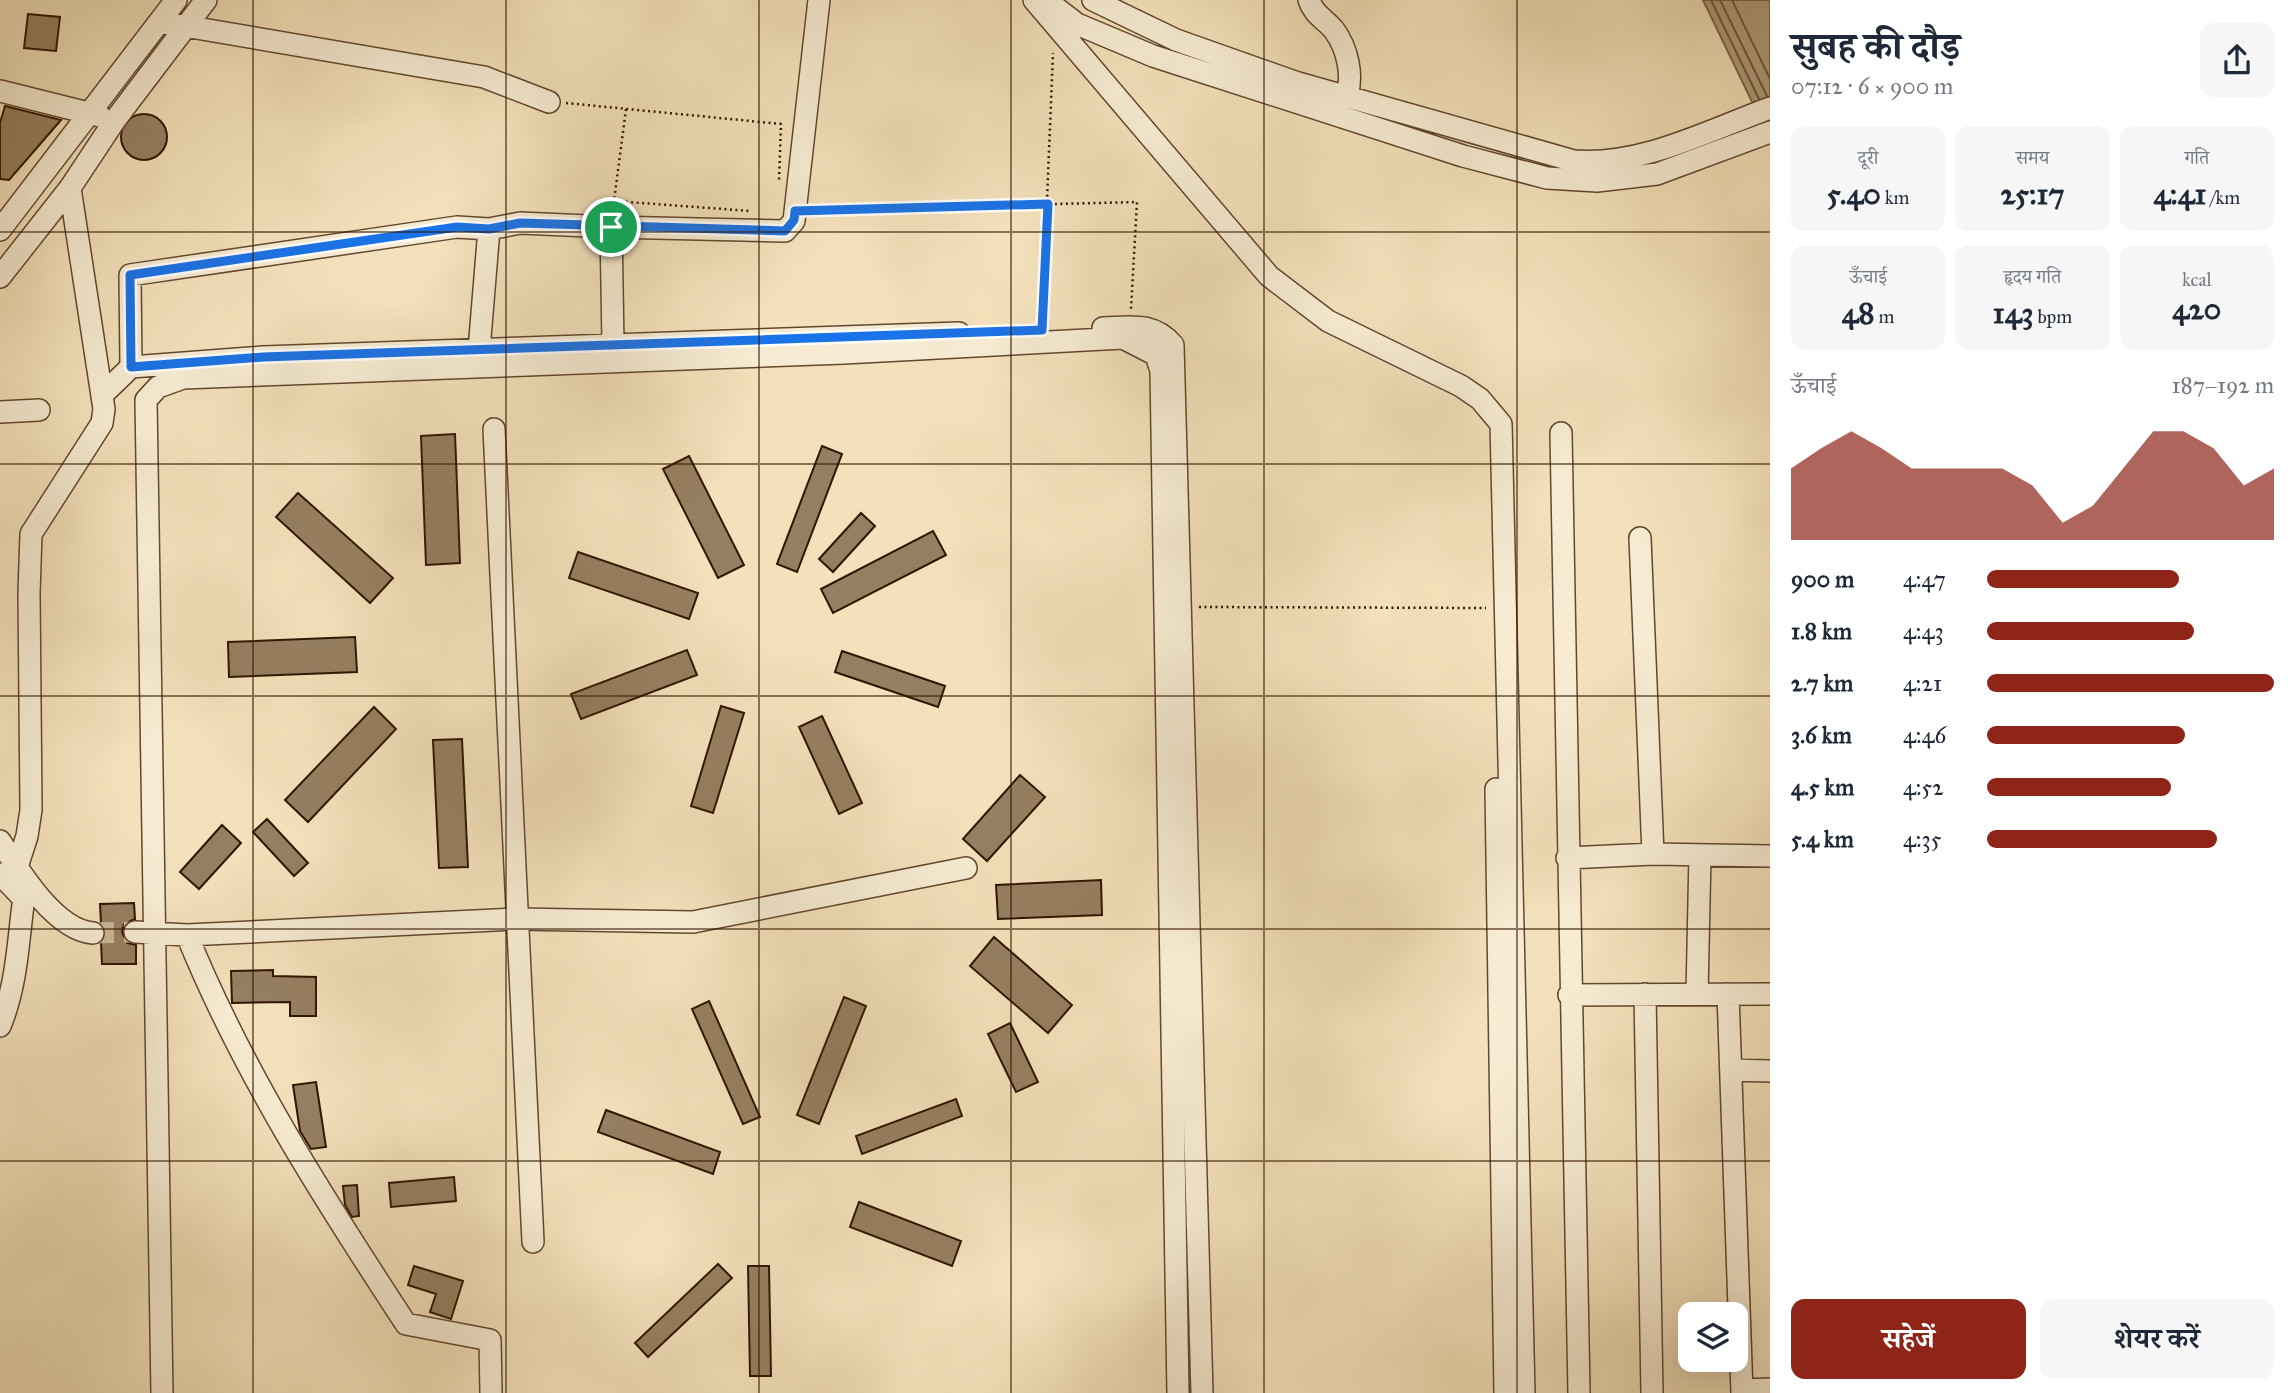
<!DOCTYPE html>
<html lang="hi">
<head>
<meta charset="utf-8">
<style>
	body { margin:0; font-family:"IM FELL Great Primer","Noto Serif Devanagari",serif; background:#f6f6f7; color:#1f2937; height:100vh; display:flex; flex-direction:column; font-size:26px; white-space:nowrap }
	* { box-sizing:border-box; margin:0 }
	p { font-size:23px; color:#747a83 }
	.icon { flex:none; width:38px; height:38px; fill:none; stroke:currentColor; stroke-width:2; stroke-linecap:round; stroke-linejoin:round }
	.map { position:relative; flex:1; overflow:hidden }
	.side { display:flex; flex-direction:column; background:#fff; width:525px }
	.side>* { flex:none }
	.controls { position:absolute; left:1678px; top:1302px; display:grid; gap:14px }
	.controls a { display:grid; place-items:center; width:70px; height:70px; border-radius:14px; background:#fff; box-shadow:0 7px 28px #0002; font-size:35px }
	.pin { position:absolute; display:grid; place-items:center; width:60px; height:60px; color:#fff; margin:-30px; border:4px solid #fff; border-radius:50%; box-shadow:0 2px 7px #0007 }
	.round { display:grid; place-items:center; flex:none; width:74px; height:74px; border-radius:14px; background:#f6f6f7 }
	.headline { display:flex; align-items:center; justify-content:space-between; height:119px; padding:0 21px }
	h1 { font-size:38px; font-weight:700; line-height:52px }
	.stats { display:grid; grid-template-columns:repeat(3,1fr); gap:10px; height:119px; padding:7px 21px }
	.stats div { display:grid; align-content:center; border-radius:14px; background:#f6f6f7; text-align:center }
	.stats b { font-size:30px; font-weight:700 }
	.stats small { font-size:19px; font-weight:400 }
	.stats p { font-size:19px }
	.chart { height:196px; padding:14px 21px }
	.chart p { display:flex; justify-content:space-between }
	.chart svg { width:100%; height:126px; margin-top:7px; fill:#8f2418; opacity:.7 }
	.cta { display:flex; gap:14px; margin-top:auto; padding:14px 21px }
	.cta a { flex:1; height:80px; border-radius:14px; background:#8f2418; color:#fff; font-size:28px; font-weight:700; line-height:80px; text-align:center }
	.cta a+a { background:#f6f6f7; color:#1f2937 }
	ul { padding:0 21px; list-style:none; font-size:23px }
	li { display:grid; grid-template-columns:112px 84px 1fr; align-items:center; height:52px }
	li i { height:18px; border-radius:9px; background:#8f2418 }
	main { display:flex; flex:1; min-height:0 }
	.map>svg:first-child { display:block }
</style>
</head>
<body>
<main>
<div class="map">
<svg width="1770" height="1393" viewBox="0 0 1770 1393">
	<rect width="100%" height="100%" fill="#f3e1bb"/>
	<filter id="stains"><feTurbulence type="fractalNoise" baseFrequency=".00286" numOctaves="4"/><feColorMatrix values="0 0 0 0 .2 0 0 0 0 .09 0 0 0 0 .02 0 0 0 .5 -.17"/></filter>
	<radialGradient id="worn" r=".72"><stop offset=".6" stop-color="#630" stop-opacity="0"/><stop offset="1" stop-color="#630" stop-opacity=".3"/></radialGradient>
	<path fill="#b19c7b" stroke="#7e664a" stroke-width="2" d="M1703 0H1770V139Z"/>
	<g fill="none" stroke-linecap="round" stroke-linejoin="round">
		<path stroke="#71583e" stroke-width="2" d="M1711 0 1759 99
			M1720 0 1767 96
			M1732 0 1770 79"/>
	</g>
	<path fill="#967f61" stroke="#311500" stroke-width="2" d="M28 14 60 17 56 51 24 48Z
		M5 106 61 120 9 180 0 179V123Z
		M121 137a23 23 0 1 1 46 0a23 23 0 1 1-46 0Z
		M455 434 460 563 426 565 421 436Z
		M822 446 842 454 797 572 777 564Z
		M689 456 744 565 718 578 663 469Z
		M298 493 393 578 370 603 276 517Z
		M861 513 875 526 833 572 819 559Z
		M933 531 946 555 833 613 821 589Z
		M578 552 698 593 689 619 569 578Z
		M355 637 357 672 229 677 228 642Z
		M687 650 697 675 581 719 571 694Z
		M842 651 945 686 938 707 835 672Z
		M721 706 744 713 713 813 691 806Z
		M374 707 396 729 308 822 285 800Z
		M822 716 862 803 839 814 799 727Z
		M462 739 468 867 439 868 433 740Z
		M1020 775 1045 797 987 861 963 839Z
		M267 819 308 863 294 876 253 832Z
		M222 825 241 843 199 889 180 872Z
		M1101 880 1102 915 998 919 996 885Z
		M134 903 135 919 124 924 122 932 127 943 136 945V964H102L101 943 106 930 101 923 100 904Z
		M994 937 1072 1005 1048 1033 970 966Z
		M273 970V976L316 977V1016H290V1002L232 1003 231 971Z
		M844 997 866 1006 819 1124 797 1115Z
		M709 1001 760 1117 743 1124 692 1009Z
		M1010 1023 1038 1082 1016 1092 988 1034Z
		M316 1082 326 1147 311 1149 300 1131 293 1085Z
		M956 1099 962 1116 862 1154 856 1136Z
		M606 1110 720 1152 713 1174 598 1132Z
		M454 1177 456 1201 391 1207 389 1183Z
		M357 1185 359 1216 352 1217 345 1205 343 1186Z
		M859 1202 961 1241 952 1266 850 1227Z
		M718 1264 732 1278 648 1357 635 1343Z
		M414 1266 463 1281 451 1319 430 1312 436 1294 408 1285Z
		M748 1266H769L771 1376H750Z"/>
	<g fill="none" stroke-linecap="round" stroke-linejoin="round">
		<path stroke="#ccb896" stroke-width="21" stroke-dasharray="21 10" stroke-linecap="butt" d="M93 933 135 932"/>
		<g stroke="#62482f" stroke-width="24">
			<path id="minor" d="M1034 0 1269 276 1328 321 1461 386 1480 399 1501 424 1524 1393
				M1093 0 1176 40 1295 82 1574 161C1642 166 1707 131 1770 108
				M1309 0C1314 15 1325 19 1334 30 1348 49 1353 75 1347 96
				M1047 1 1077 24 1153 56 1463 156 1547 178 1597 181 1657 174 1770 132
				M161 22 484 77 549 102
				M0 91 100 116
				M0 230 176 0
				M0 277 70 188 115 120 206 0
				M1103 328C1132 327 1153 322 1173 345L1202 1393
				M613 345 611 227 785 231 794 221 819 0
				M479 350 489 229
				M131 367 130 275 457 227 489 229 520 223 611 227
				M103 394 131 367 263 357 959 333
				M0 412 39 410
				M494 429 533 1242
				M1561 433 1579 1393
				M1640 538 1653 854
				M1496 789 1505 1393
				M0 841C19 871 55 930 93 933
				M1567 858 1653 854 1770 856
				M17 867 27 836 31 810 29 593 31 534 102 423 104 409 70 188
				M0 874 24 899
				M135 932 187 935 517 919 693 922 966 868
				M187 935C243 1073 324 1199 406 1324L490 1340 491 1393
				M1645 994 1652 1393
				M1697 994 1700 855
				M1728 994 1742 1393
				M1569 995 1770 994
				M0 1026C19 980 18 932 26 883
				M1731 1070 1770 1071
				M1742 1390 1770 1389
				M162 1393 146 400 158 387 183 378 844 353 1123 338 1156 355 1161 371 1178 1393"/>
		</g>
		<path stroke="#311500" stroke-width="2.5" stroke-dasharray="2 3.5" stroke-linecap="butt" d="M566 103 781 124 779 181
			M626 109 614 201 750 211
			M813 210 1137 202 1131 309
			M1042 323 1053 53
			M1199 607 1486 608"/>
		<use href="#minor" stroke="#f7ecd3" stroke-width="21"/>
	</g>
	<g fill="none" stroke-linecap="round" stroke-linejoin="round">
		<g stroke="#fff" stroke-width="14">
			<path id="route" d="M1048 204 1042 330 263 357 131 367 130 275 457 227 489 229 520 223 785 231 794 220 795 211Z"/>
		</g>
		<use href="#route" stroke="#1a73e8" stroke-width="9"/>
	</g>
	<path fill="none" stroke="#311500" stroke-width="2" stroke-opacity="0.55" d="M253 0V1393M506 0V1393M759 0V1393M1011 0V1393M1264 0V1393M1517 0V1393M0 232H1770M0 464H1770M0 696H1770M0 929H1770M0 1161H1770"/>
	<rect width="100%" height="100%" filter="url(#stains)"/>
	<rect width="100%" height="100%" fill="url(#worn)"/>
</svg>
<div class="controls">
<a><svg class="icon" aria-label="layers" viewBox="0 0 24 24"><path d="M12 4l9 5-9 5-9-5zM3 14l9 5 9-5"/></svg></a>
</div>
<div class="pin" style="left:611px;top:227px;background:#1e9e55"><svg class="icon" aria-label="arrive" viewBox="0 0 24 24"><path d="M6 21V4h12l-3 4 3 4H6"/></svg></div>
</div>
<section class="side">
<div class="headline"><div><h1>सुबह की दौड़</h1><p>07:12 · 6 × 900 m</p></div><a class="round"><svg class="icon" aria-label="share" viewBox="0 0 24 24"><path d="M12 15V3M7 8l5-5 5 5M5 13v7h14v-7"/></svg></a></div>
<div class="stats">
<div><p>दूरी</p><b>5.40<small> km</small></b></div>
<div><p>समय</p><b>25:17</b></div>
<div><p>गति</p><b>4:41<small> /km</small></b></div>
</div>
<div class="stats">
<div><p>ऊँचाई</p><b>48<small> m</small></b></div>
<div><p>हृदय गति</p><b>143<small> bpm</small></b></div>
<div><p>kcal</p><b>420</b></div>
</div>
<div class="chart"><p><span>ऊँचाई</span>187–192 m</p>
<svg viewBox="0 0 160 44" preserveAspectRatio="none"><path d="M0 44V19L10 12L20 6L30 12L40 19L50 19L60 19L70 19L80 25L90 38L100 32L110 19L120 6L130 6L140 12L150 25L160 19V44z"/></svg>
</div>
<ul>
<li><b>900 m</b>4:47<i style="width:67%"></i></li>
<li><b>1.8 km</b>4:43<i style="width:72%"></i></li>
<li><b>2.7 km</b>4:21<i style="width:100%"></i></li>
<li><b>3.6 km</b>4:46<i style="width:69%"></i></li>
<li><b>4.5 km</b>4:52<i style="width:64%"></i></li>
<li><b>5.4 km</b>4:35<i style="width:80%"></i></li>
</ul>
<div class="cta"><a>सहेजें</a><a>शेयर करें</a></div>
</section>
</main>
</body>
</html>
